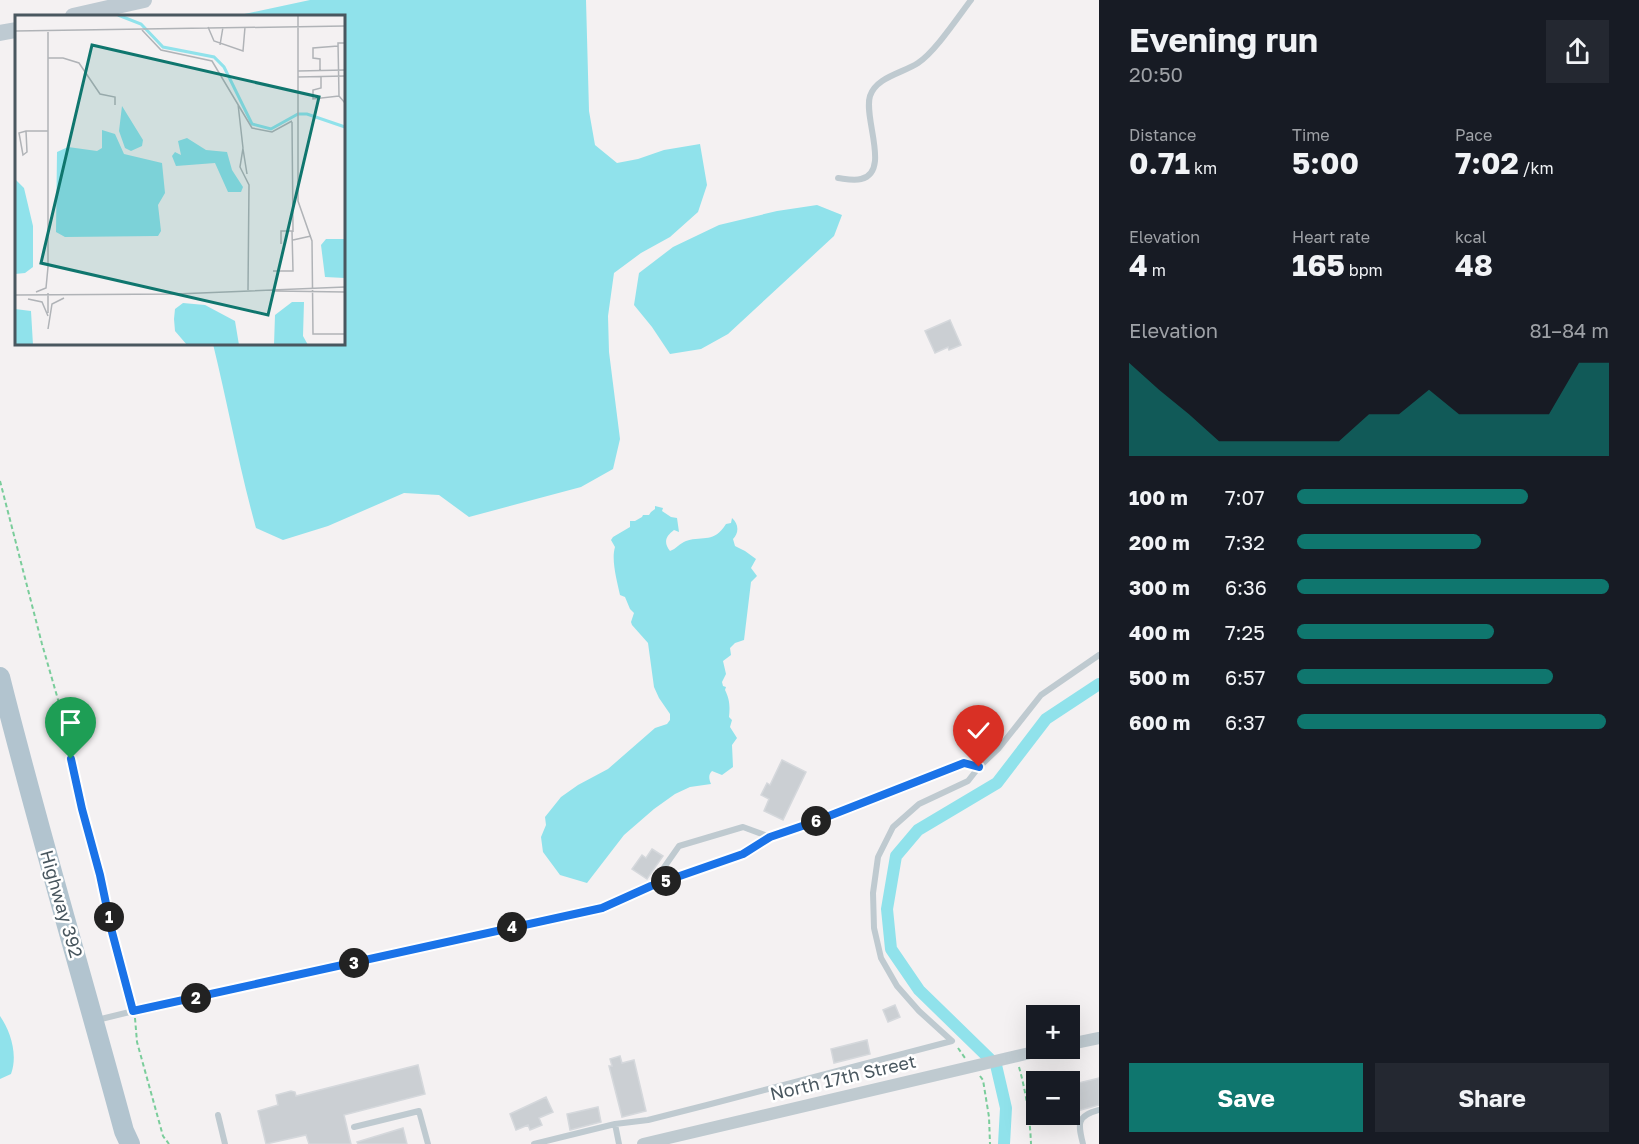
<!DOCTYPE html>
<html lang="en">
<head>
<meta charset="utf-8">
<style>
	body { margin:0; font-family:"Golos Text",sans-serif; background:#242831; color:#f1f3f6; height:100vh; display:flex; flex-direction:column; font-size:22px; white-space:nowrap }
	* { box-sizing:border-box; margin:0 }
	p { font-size:20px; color:#9ea1a6 }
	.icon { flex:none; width:33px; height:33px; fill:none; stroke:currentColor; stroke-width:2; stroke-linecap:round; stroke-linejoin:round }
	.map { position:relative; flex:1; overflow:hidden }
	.drawer { display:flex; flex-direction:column; background:#171b24; width:540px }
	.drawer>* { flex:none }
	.controls { position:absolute; left:1026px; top:1005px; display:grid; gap:12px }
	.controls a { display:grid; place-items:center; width:54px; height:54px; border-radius:0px; background:#171b24; box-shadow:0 6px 24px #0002; font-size:30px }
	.pin { position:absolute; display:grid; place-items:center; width:51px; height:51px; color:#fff; margin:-62px -26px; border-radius:50% 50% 50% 0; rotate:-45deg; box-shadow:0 0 6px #0007 }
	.pin .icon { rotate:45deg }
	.km { position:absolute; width:30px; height:30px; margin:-15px; border-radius:50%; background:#222; color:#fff; font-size:16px; line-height:30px; text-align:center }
	.round { display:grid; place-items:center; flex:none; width:63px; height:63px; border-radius:0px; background:#242831 }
	.summary { display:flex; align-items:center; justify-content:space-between; height:102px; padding:0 30px }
	h1 { font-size:33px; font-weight:700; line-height:45px }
	.figures { display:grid; grid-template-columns:repeat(3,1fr); gap:9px; height:102px; padding:6px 30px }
	.figures div { display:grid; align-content:center }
	.figures b { font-size:30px; font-weight:700 }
	.figures small { font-size:16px; font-weight:400 }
	.figures p { font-size:16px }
	.chart { height:168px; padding:12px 30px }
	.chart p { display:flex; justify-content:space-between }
	.chart svg { width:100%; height:108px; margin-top:6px; fill:#0f766e; opacity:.7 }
	.cta { display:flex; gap:12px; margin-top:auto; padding:12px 30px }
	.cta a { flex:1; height:69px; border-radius:0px; background:#0f766e; color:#fff; font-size:24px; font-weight:700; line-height:69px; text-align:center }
	.cta a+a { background:#242831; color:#f1f3f6 }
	ul { padding:0 30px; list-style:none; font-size:20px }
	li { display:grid; grid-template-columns:96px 72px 1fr; align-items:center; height:45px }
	li i { height:15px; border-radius:8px; background:#0f766e }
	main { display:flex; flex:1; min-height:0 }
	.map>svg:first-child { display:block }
</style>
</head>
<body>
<main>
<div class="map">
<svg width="1099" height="1144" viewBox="0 0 1099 1144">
	<rect width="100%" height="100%" fill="#f4f1f2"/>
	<path fill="#90e2eb" d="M310 0H586L589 111 595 145 617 163 638 159 664 150 700 144 707 185 698 212 670 237 641 253 614 273 608 316 609 352 620 439 613 469 581 487 469 517 439 495 404 493 328 526 283 540 256 528C239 467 228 405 213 344H344V16H235Z
		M817 205 842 215 834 236 728 334 701 349 670 354 652 327 634 305 639 273 673 247 719 225 777 211Z
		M655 506 663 508 662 511 671 517 677 518 679 532 674 530C666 536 663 542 670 551 676 549 680 543 686 541 705 535 713 544 726 524L731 523 732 518C739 524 739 533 733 539L735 546 745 551 756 559 751 568 757 576 751 582 744 640 735 643 730 648 731 655 723 661 726 674 722 682 723 686 726 687 725 690C730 700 730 707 729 717L732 720 730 727 737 738 732 745 733 767 722 775 712 771C708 775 709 779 711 784L690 787 675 794 654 809 624 835 587 883 560 875 543 852 541 837 546 825 545 817 561 797 578 785 608 769 655 728 667 724 670 720V714L659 698 654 687 648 643 632 625 631 622 634 613 630 609 625 597 620 595C617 581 611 560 615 547L611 540 613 537 630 527V521H635L642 517 643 515H649L651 512 655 509Z
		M0 1016C11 1032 18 1055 11 1074L0 1079Z"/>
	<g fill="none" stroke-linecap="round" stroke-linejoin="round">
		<path stroke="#90e2eb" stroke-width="12" d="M1004 1144 1006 1108 996 1065 919 990 891 949 887 909 896 856 918 830 997 783 1046 719 1099 684"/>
	</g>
	<path fill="#cbcfd3" stroke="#d5d8dc" stroke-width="1.5" d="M950 320 961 345 949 350 948 347 935 353 925 331Z
		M782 760 806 772 783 820 764 811 769 799 761 795 767 783 770 785Z
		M652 849 663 856 647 879 632 869 642 855 646 858Z
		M895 1005 900 1017 888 1022 883 1010Z
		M867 1040 870 1054 834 1063 831 1049Z
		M620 1056 622 1063 634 1060 646 1111 622 1117 609 1066H612L610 1059Z
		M418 1065 425 1094 344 1115 351 1144H309L306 1135 266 1144 258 1111 278 1105 276 1095 291 1091 295 1092 296 1096Z
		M1099 1078V1105L1070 1113V1085Z
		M546 1097 553 1112 539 1118 542 1125 530 1130 528 1125 516 1130 510 1114Z
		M598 1107 601 1122 570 1130 567 1114Z
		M403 1128 407 1144H358L357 1142Z"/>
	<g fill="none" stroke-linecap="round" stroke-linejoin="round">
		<path stroke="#7acd9b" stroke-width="2" stroke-dasharray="4.5 3" stroke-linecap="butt" d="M0 481 42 644 61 710 82 809 100 875 112 932 132 1004
			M135 1018 137 1042 163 1136 169 1144
			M958 1048 965 1058
			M1019 1067C1026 1092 1030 1118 1031 1144
			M980 1076 983 1080 989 1117 990 1144"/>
		<path stroke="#bfcad0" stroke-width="6" d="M838 178C846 179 854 181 861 179 891 172 863 118 870 96 876 77 903 73 918 63 935 52 958 17 971 0
			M652 886 743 854 770 837
			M97 1020 138 1010 602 907 651 886 679 846 743 827 770 837 964 763 979 767
			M952 1041 919 1011 897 986 881 958 874 928 873 893 878 857 893 827 919 804 968 781 979 767 999 748 1041 695 1099 655
			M218 1115 225 1144
			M615 1124 619 1144
			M354 1127 419 1111 428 1144
			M534 1144 615 1124 648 1120 707 1105 952 1041
			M1083 1144C1078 1124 1076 1116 1099 1110"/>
		<path stroke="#bfcad0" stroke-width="12" d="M1070 1044 1099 1038
			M643 1144 1051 1048"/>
		<path stroke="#becad2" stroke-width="16" d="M73 16 144 0
			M0 33 16 30"/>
		<path stroke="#b2c4cf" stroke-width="20" d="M0 677C38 829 83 979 124 1131L130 1144"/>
	</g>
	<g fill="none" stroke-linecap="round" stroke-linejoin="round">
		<g stroke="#fff" stroke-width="12">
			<path id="route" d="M71 759 82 809 100 875 112 932 133 1011 602 908 651 886 743 854 770 837 811 823 964 763 979 767"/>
		</g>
		<use href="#route" stroke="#1a73e8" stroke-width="8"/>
	</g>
	<g text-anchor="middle" stroke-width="5" stroke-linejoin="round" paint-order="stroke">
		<g font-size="18" fill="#49575f" stroke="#fff">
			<text transform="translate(61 904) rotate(74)" y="6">Highway 392</text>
			<text transform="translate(843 1078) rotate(-13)" y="6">North 17th Street</text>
		</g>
	</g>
	<g transform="translate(15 15)">
		<rect width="330" height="330" fill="#f4f1f2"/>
		<path d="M107 91 128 125 127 131 116 136 110 133 104 116ZM87 115 100 119 109 139 147 148 150 178 143 190 146 216 143 221 50 222 41 217 42 137 53 132 82 136 87 133ZM172 123 191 135 212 137 217 155 228 172 226 177H213L200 148 161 151 157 141 160 137 166 140 163 126ZM0 164 9 173 18 211V252L10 258 0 259ZM311 224H330V263L310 262 306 230ZM277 287H289L288 321 293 330H259L260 300ZM168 288 190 290 220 306 224 330H172L160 316 159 304 160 294ZM0 294 16 296 18 330H0Z" fill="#90e2eb"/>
		<path fill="none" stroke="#90e2eb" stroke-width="3" d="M103 0 126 9 148 32 199 42 209 52 237 109 256 114 283 99H292L330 112"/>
		<path fill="none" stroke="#b0b3b7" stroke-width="1.5" d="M283 0V186L297 226 298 319H330M193 12 199 26 228 36 230 12M127 15 146 35 197 46 237 113 257 117 277 106M0 16 330 11M33 17V253M330 28H323L324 81 330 88M205 30 208 12M33 43H48L64 48 85 79 100 82V90M283 56 330 55M305 56V44L298 43V33L323 31M283 62 330 61M306 62V73L298 75V84L324 81M223 89 228 133 225 152 234 170 233 275M277 107 278 217M11 116 12 137 8 140 4 118 11 116H33M228 134 232 159M278 225 296 221M258 256H278L277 216H266V229M260 276 330 277M21 277 31 273 33 252M0 280 161 279 330 272M13 284 27 287 33 301M33 298V278M33 314 37 289 49 283"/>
		<path fill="#0f766e" fill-opacity="0.15" stroke="#0f766e" stroke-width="3" d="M77 30 304 82 253 300 26 248Z"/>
		<rect width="330" height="330" fill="none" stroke="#49575f" stroke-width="3"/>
	</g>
</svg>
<div class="controls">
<a>+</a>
<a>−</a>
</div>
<div class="pin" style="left:71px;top:759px;background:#1e9e55"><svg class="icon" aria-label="arrive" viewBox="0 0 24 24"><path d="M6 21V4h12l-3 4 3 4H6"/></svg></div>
<div class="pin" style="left:979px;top:767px;background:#d93025"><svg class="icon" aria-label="check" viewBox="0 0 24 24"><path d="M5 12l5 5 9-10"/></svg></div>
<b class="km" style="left:109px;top:917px">1</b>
<b class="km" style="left:196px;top:998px">2</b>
<b class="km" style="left:354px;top:963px">3</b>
<b class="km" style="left:512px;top:927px">4</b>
<b class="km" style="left:666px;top:881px">5</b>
<b class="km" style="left:816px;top:821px">6</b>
</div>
<section class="drawer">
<div class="summary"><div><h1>Evening run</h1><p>20:50</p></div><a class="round"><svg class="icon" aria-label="share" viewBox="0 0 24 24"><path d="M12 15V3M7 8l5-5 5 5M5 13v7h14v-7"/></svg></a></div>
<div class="figures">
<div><p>Distance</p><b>0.71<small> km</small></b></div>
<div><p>Time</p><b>5:00</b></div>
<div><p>Pace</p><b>7:02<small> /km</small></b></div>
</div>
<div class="figures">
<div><p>Elevation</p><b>4<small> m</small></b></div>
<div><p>Heart rate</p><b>165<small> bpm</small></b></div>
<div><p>kcal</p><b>48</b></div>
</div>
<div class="chart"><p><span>Elevation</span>81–84 m</p>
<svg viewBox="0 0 160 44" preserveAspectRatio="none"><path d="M0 44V6L10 17L20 27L30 38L40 38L50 38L60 38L70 38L80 27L90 27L100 17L110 27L120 27L130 27L140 27L150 6L160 6V44z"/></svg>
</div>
<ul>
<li><b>100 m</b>7:07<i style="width:74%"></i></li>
<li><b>200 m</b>7:32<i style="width:59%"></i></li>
<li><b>300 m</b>6:36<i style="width:100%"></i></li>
<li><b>400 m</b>7:25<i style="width:63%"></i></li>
<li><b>500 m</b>6:57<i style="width:82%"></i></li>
<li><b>600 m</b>6:37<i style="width:99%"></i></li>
</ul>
<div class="cta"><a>Save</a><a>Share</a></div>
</section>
</main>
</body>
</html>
